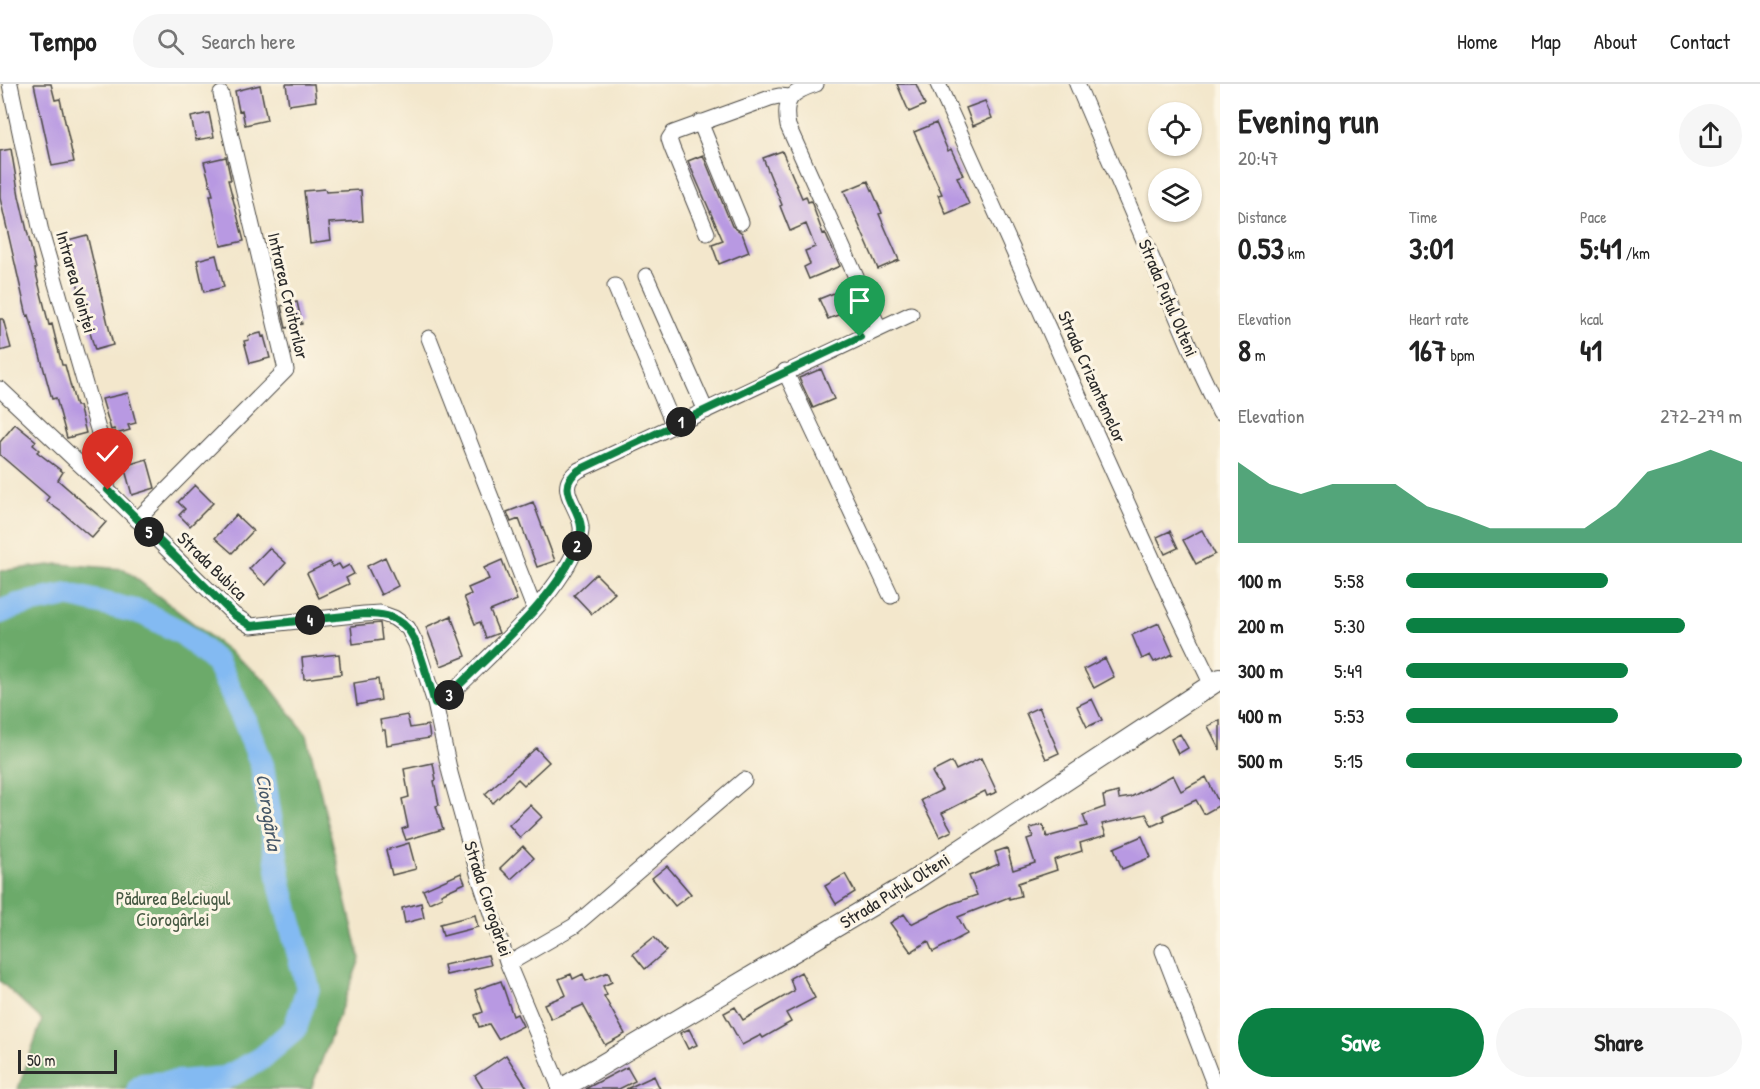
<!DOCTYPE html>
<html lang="en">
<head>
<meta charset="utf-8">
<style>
	body { margin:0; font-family:"Patrick Hand",sans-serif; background:#f6f6f6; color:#222; height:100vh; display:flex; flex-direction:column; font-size:22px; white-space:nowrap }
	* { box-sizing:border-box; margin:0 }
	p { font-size:20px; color:#767676 }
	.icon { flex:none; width:33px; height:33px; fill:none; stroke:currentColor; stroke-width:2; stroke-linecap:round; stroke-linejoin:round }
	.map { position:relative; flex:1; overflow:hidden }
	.panel { display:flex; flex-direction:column; background:#fff; width:540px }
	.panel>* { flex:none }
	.fabs { position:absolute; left:1148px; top:18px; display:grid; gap:12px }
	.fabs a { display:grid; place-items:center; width:54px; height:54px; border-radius:50%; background:#fff; box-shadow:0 2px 4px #0004; font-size:30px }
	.scale { position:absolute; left:18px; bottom:15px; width:99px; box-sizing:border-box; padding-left:6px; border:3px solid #2b2b2b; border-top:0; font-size:16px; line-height:21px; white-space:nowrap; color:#2b2b2b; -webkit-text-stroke:4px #fcf5e5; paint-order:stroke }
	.pin { position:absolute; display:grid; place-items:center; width:51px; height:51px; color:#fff; margin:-62px -26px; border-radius:50% 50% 50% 0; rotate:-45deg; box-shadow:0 0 6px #0007 }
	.pin .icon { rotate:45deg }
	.km { position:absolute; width:30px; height:30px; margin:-15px; border-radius:50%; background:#222; color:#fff; font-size:16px; line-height:30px; text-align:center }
	.round { display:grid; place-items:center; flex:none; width:63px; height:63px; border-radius:32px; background:#f6f6f6 }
	.headline { display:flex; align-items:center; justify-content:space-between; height:102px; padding:0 18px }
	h1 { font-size:33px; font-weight:700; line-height:45px }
	.figures { display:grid; grid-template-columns:repeat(3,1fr); gap:9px; height:102px; padding:6px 18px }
	.figures div { display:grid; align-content:center }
	.figures b { font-size:30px; font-weight:700 }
	.figures small { font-size:16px; font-weight:400 }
	.figures p { font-size:16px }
	.chart { height:168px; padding:12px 18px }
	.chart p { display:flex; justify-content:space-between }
	.chart svg { width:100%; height:108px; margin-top:6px; fill:#0b8043; opacity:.7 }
	.cta { display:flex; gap:12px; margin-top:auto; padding:12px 18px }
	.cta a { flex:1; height:69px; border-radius:36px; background:#0b8043; color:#fff; font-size:24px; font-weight:700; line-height:69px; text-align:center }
	.cta a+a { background:#f6f6f6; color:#222 }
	ul { padding:0 18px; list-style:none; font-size:20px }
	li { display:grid; grid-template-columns:96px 72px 1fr; align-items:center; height:45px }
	li i { height:15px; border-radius:8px; background:#0b8043 }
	header { display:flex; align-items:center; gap:36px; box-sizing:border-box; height:84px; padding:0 30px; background:#fff; border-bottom:2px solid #e0e0e0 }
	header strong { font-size:28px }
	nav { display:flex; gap:33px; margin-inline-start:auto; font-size:21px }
	.search { width:420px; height:54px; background:#f6f6f6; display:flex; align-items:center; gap:15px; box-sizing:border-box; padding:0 21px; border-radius:33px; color:#767676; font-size:22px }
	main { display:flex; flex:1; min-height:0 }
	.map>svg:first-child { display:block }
</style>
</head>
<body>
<header>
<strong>Tempo</strong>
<div class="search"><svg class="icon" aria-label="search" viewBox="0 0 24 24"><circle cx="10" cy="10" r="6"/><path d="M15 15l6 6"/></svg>Search here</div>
<nav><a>Home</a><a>Map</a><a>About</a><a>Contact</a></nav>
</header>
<main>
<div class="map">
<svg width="1220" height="1005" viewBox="0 0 1220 1005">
	<rect width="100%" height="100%" fill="#fcf5e5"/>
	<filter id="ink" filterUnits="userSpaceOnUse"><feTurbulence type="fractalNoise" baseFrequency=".0167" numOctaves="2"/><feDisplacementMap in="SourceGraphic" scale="12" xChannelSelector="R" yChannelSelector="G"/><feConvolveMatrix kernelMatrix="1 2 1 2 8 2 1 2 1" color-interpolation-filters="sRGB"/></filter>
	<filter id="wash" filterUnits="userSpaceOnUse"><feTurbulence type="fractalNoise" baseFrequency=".008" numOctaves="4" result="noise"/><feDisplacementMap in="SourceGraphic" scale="24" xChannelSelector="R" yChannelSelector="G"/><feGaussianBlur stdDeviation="1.35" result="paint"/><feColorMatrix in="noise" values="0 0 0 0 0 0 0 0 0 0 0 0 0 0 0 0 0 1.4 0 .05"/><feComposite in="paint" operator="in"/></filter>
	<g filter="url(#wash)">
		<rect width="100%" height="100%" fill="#f3e7cc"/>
		<path fill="#6caa6b" stroke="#4c6a4b" stroke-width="1.5" d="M59 480 124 485 264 595 307 651 360 875 311 1005H18L42 936 0 897V487Z"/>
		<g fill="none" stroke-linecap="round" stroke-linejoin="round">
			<path stroke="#83baf2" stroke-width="24" d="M0 528 18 521 68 511 143 529 184 550 218 580 246 640 262 681 281 804 308 904 295 945 259 976 225 994 143 1001 139 1005"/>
		</g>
		<g id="blocks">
			<path fill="#b899e2" d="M34 0H51L55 16 60 15 74 78 52 82Z
				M286 0H314L316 17 289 21Z
				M897 0H916L925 21 909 28Z
				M260 1 267 36 245 41 242 26 239 27 235 7Z
				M985 17 992 34 973 42 966 24Z
				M209 29 214 53 196 56 191 33Z
				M936 39 948 67 951 65 963 91 957 93 969 120 946 130 938 111 942 110 914 48Z
				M11 65 19 112 36 185H35L49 241 52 240 62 281H65L76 322H79L86 349 67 354 56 314 52 315 29 231 27 232 0 114V67Z
				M782 67 802 114 806 112 808 118 811 117 823 150 825 149 840 182 809 195 804 183 810 180 805 167 815 163 806 140 790 147 780 122 782 121 763 74Z
				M703 71 732 142 742 149 749 168 719 180 712 161 723 157 688 77Z
				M226 73 231 96H228L244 157 221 162 210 111H213L204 78Z
				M868 97 882 129 879 130 899 176 878 185 844 107Z
				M325 105 326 108 361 106 363 137 329 139 331 156 310 159 304 107Z
				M87 151 113 261 95 266 83 224 68 156Z
				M216 171 224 203 204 208 197 176Z
				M849 203 858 223 828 235 819 215Z
				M297 218 302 240 286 244 281 222Z
				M0 235H3L11 264 0 267Z
				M261 249 262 253 264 252 270 274 250 279 244 257 249 256 248 252Z
				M821 285 834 315 813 324 799 294Z
				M128 309 136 339 128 341 130 346 116 350 114 345 111 346 102 315Z
				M15 340 36 357 33 361 39 366 37 368 63 388 58 396 106 438 92 454 63 429 46 417 49 413 0 371V358Z
				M147 375 155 404 132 411 124 382Z
				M195 401 213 419 190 442 179 431 185 425 178 418Z
				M533 418 555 477 537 483 519 435 511 438 507 428Z
				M236 431 253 447 232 469 215 454Z
				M1202 446 1215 470 1196 480 1183 456Z
				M1170 447 1178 464 1165 470 1157 453Z
				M269 464 286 479 266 501 249 485Z
				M385 473 398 502 381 511 367 482Z
				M502 476 517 516 490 527 499 549 486 554 480 538 475 540 464 513 471 510 468 504 489 495 484 484Z
				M330 478 332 483 339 480 342 485 349 481 354 490 346 494 349 500 319 514 307 489Z
				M596 490 615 509 592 530 574 511Z
				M451 532 466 572 441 582 426 543Z
				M380 539 382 556 353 560 351 542Z
				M1159 539 1173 570 1154 578 1150 571 1142 575 1132 551Z
				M339 570 341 590 304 595 302 574Z
				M1105 574 1114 593 1094 604 1084 585Z
				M378 595 381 616 357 621 354 599Z
				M1092 615 1102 636 1087 643 1077 622Z
				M1039 623 1059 669 1046 675 1026 629Z
				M407 631 410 644 428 641 430 654 387 661 385 646H382L380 636Z
				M1220 636V666L1208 642Z
				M1180 650 1188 664 1178 670 1171 655Z
				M536 664 549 678 524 701 518 695 493 719 485 710Z
				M981 674 997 708 987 712 985 707 942 729 952 747 940 753 921 716 942 706 932 688 952 678 956 686Z
				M433 679 436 696 434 697 439 721 436 722 443 745 406 756 402 745 408 743 402 715 409 713 404 685Z
				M1173 691 1181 707 1206 693 1220 721 1204 730 1196 716 1163 731 1165 736 1152 742 1146 730 1102 740 1106 751 1080 759 1082 767 1054 776 1057 786 1018 799 1021 812 1009 815V813L958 833 967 850 933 868 928 857 911 868 890 839 904 830 911 840 951 820 977 811 969 792 999 780 995 768 1007 764 1013 786 1035 779 1027 755 1033 753 1030 744 1043 741 1047 753 1087 742 1083 731 1105 723 1103 712 1118 708 1119 715 1131 713Z
				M530 721 542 733 520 754 509 741Z
				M1142 752 1151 773 1122 785 1114 764Z
				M409 759 416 785 392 791 386 766Z
				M523 762 534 774 511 795 500 784Z
				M667 782 691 810 675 822 652 794Z
				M461 789 465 799 441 810 442 813 429 819 423 806Z
				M845 790 855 808 836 820 825 802Z
				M421 819 424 834 405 839 402 824Z
				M475 831 478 843 443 852 440 840Z
				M654 853 666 867 645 885 633 870Z
				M488 871 491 881 446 891 444 881Z
				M608 888 612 898 603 902 607 911 604 912 625 950 605 961 583 921 551 935 544 920 566 911 559 895 571 890 573 895 583 890 586 897Z
				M801 888 815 914 786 929 791 938 763 954 761 951 742 961 724 929 735 923 743 936 794 907 790 894Z
				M501 897 513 932 517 930 523 942 498 955 489 940 479 943 475 931 483 928 475 906Z
				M689 945 697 961 688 965 680 949Z
				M506 971 528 1005H483L475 992Z
				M627 983 635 997 619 1005H585Z
				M654 992 660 1005H626Z"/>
		</g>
	</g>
	<g filter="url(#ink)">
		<use href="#blocks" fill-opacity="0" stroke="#494743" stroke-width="1.5"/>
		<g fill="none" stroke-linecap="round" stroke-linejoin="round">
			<g stroke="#494743" stroke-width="17">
				<path id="minor" d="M10 0 41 148 108 380 107 406
					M816 0C791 8 783 15 788 42L879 244
					M938 0 1172 518 1212 601
					M1077 0 1201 289 1220 329
					M700 38 741 138
					M707 149 672 64 669 55 673 49 770 14 779 12 790 13
					M646 192 706 327
					M615 202 674 342
					M429 254 534 524
					M785 287 891 512
					M0 305 107 406 234 531 251 542 364 530 380 529 394 534 408 544 416 560 435 619 450 689 479 793 508 880 560 1004
					M137 436 286 286 221 10
					M435 619 450 611C488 572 560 511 577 461 579 455 582 449 581 443 579 421 553 404 579 386L911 230
					M1163 867 1216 1005
					M508 880 574 842 744 696"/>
			</g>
			<g stroke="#494743" stroke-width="22">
				<path id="tertiary" d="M561 1005 910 799 1220 595"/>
			</g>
			<use href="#minor" stroke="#fff" stroke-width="15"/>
			<use href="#tertiary" stroke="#fff" stroke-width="20"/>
		</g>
	</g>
	<g fill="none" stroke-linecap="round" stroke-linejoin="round" filter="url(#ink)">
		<g stroke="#fff" stroke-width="12">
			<path id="route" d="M108 406 234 531 251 542 364 530C379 530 396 531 407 544 419 557 429 601 435 619L450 610C488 572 560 511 577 461 579 455 582 449 581 443 579 421 553 404 579 386L860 253"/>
		</g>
		<use href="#route" stroke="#0b8043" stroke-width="8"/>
	</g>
	<g text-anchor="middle" stroke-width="6" stroke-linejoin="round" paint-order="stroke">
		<g font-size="18" fill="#2b2b2b" stroke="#fcf5e5">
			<text transform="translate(76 198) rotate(74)" y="6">Intrarea Voinței</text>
			<text transform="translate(288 212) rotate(77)" y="6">Intrarea Croitorilor</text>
			<text transform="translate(1168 214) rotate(67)" y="6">Strada Puțul Olteni</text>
			<text transform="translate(1092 293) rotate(66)" y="6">Strada Crizantemelor</text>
			<text transform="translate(212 482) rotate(44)" y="6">Strada Bubica</text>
			<text transform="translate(895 807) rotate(-32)" y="6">Strada Puțul Olteni</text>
			<text transform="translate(488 815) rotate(72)" y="6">Strada Ciorogârlei</text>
		</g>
		<g font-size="18" fill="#465943" stroke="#fcf5e5">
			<text x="173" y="821">Pădurea Belciugul<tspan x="173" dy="21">Ciorogârlei</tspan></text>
		</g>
		<g font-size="20" font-style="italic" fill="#455667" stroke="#fcf5e5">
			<text transform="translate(269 728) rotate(81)" y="7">Ciorogârla</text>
		</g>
	</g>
</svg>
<div class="fabs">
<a><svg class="icon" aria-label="locate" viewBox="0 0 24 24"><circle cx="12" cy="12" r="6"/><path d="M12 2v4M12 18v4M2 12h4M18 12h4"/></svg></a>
<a><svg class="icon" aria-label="layers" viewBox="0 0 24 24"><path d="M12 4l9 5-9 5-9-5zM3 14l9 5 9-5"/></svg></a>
</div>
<div class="scale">50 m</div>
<div class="pin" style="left:860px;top:253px;background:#1e9e55"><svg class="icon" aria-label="arrive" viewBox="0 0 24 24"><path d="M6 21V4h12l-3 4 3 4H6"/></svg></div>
<div class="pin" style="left:108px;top:406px;background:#d93025"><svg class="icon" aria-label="check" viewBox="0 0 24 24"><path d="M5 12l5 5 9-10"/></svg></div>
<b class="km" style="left:681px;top:338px">1</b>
<b class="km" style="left:577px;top:462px">2</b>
<b class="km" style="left:449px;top:611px">3</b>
<b class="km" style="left:310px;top:536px">4</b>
<b class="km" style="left:149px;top:448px">5</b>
</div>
<section class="panel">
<div class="headline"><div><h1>Evening run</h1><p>20:47</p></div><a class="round"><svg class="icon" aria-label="share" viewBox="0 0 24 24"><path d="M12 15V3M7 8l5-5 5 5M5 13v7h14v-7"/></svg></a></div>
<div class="figures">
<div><p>Distance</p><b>0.53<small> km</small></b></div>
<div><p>Time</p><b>3:01</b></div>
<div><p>Pace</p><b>5:41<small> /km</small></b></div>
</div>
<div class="figures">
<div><p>Elevation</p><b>8<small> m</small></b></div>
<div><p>Heart rate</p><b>167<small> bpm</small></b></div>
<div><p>kcal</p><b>41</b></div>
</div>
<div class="chart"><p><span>Elevation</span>272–279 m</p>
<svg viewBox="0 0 160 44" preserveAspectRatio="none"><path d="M0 44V11L10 20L20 24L30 20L40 20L50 20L60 29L70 33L80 38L90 38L100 38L110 38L120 29L130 15L140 11L150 6L160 11V44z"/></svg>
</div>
<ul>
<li><b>100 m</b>5:58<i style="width:60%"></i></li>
<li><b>200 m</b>5:30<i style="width:83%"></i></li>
<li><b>300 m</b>5:49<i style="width:66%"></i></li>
<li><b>400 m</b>5:53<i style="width:63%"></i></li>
<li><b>500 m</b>5:15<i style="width:100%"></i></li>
</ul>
<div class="cta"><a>Save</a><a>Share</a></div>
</section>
</main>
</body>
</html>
